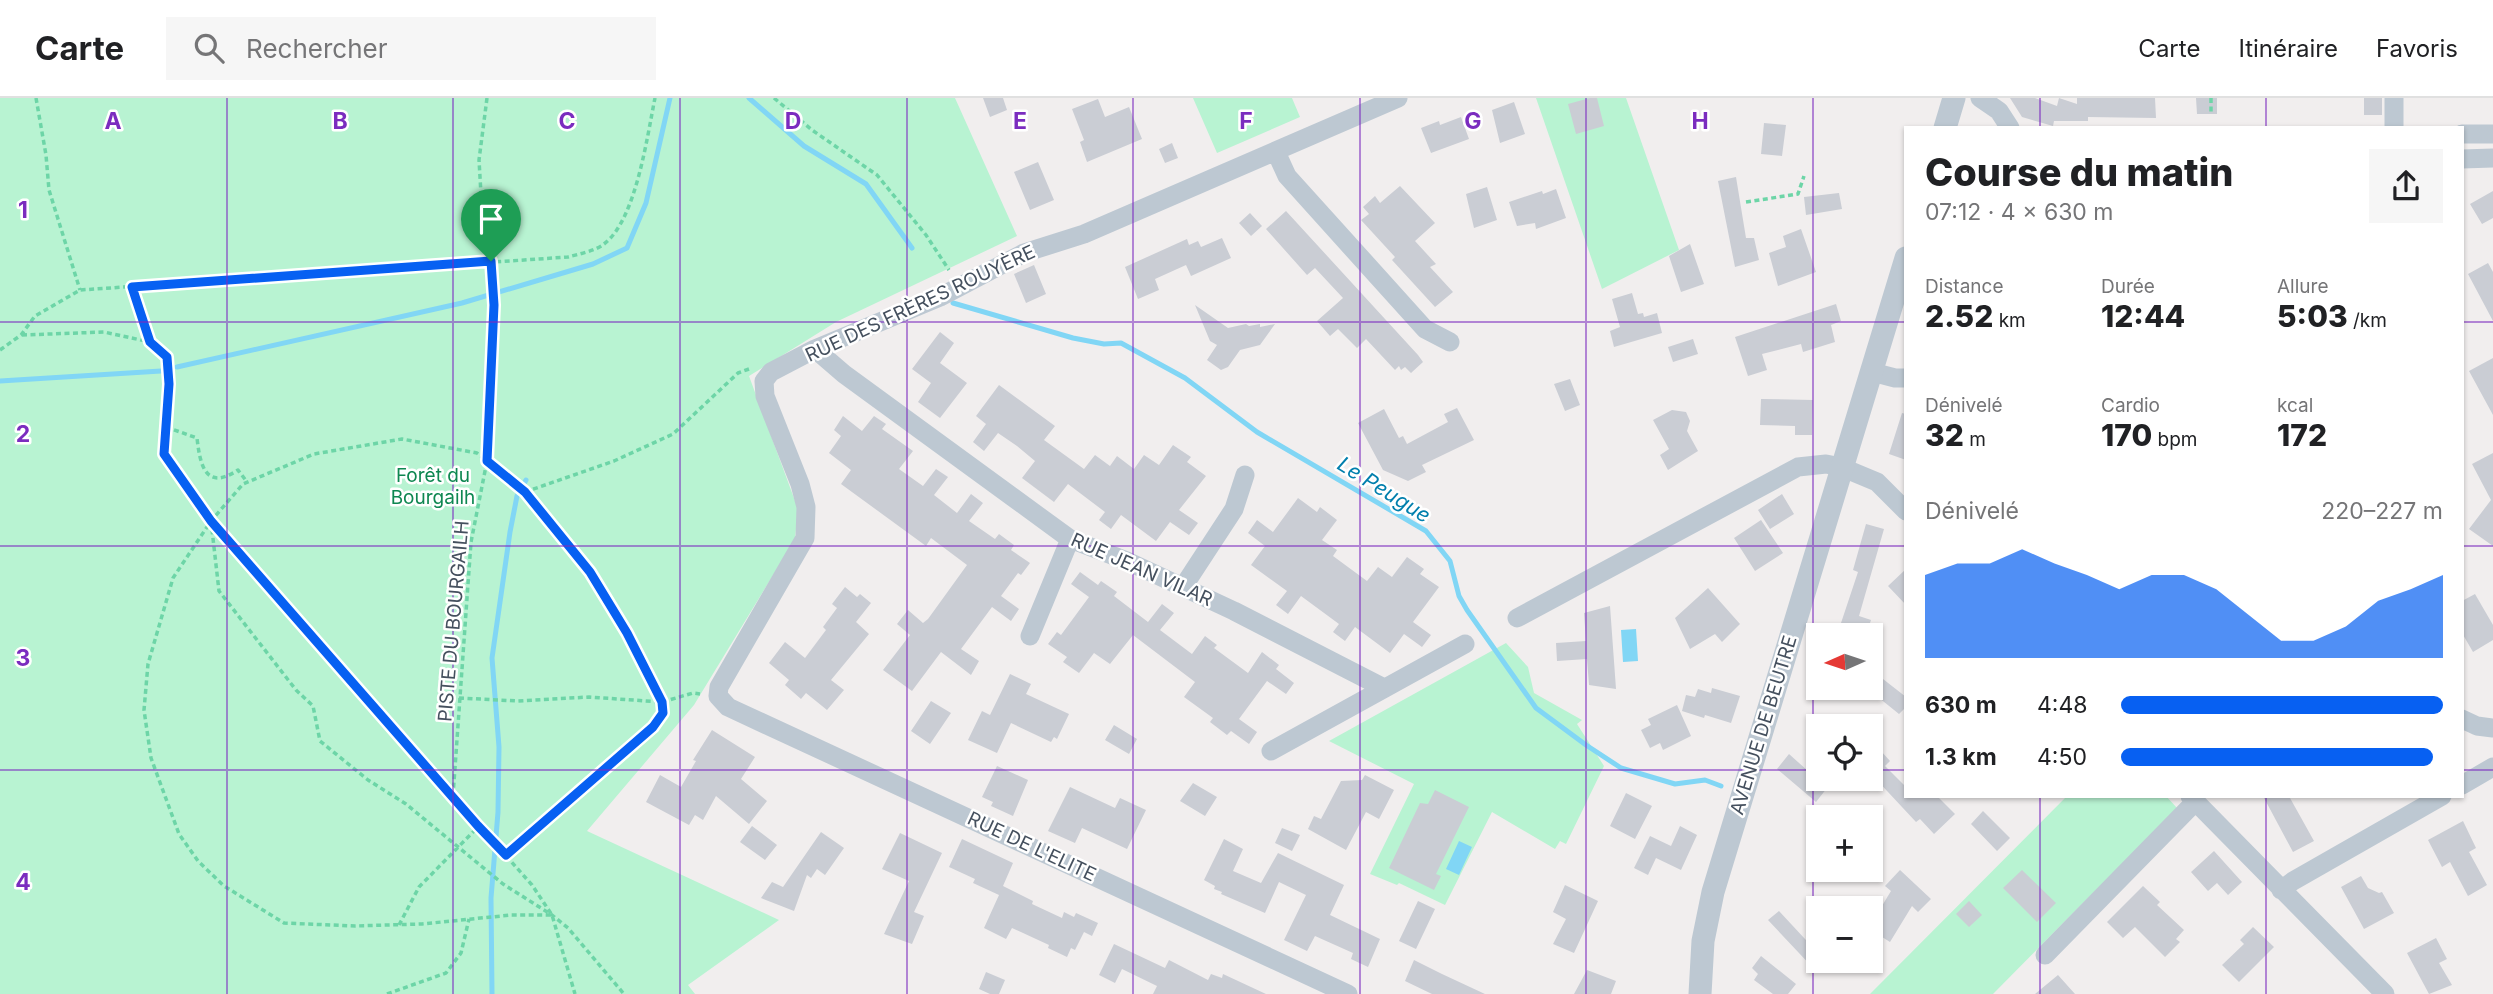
<!DOCTYPE html>
<html lang="fr">
<head>
<meta charset="utf-8">
<style>
	body { margin:0; font-family:Inter,sans-serif; background:#f6f6f6; color:#202124; height:100vh; display:flex; flex-direction:column; font-size:26px; white-space:nowrap }
	* { box-sizing:border-box; margin:0 }
	p { font-size:23px; color:#757577 }
	.icon { flex:none; width:38px; height:38px; fill:none; stroke:currentColor; stroke-width:2; stroke-linecap:round; stroke-linejoin:round }
	.map { position:relative; flex:1; overflow:hidden }
	.side { position:absolute; left:1904px; top:28px; width:560px; height:672px; display:flex; flex-direction:column; background:#fff; border-radius:0px; box-shadow:0 2px 5px #0004 }
	.side>* { flex:none }
	.needle { width:46px; rotate:267deg }
	.tools { position:absolute; left:1806px; top:525px; display:grid; gap:14px }
	.tools a { display:grid; place-items:center; width:77px; height:77px; border-radius:0px; background:#fff; box-shadow:0 2px 5px #0004; font-size:35px }
	.pin { position:absolute; display:grid; place-items:center; width:60px; height:60px; color:#fff; margin:-72px -30px; border-radius:50% 50% 50% 0; rotate:-45deg; box-shadow:0 0 7px #0007 }
	.pin .icon { rotate:45deg }
	.round { display:grid; place-items:center; flex:none; width:74px; height:74px; border-radius:0px; background:#f6f6f6 }
	.summary { display:flex; align-items:center; justify-content:space-between; height:119px; padding:0 21px }
	h1 { font-size:38px; font-weight:800; line-height:52px }
	.metrics { display:grid; grid-template-columns:repeat(3,1fr); gap:10px; height:119px; padding:7px 21px }
	.metrics div { display:grid; align-content:center }
	.metrics b { font-size:30px; font-weight:800 }
	.metrics small { font-size:19px; font-weight:400 }
	.metrics p { font-size:19px }
	.chart { height:196px; padding:14px 21px }
	.chart p { display:flex; justify-content:space-between }
	.chart svg { width:100%; height:126px; margin-top:7px; fill:#0760f2; opacity:.7 }
	ul { padding:0 21px; list-style:none; font-size:23px }
	li { display:grid; grid-template-columns:112px 84px 1fr; align-items:center; height:52px }
	li i { height:18px; border-radius:9px; background:#0760f2 }
	header { display:flex; align-items:center; gap:42px; box-sizing:border-box; height:98px; padding:0 35px; background:#fff; border-bottom:2px solid #e0e0e0 }
	header strong { font-size:33px }
	nav { display:flex; gap:38px; margin-inline-start:auto; font-size:24px }
	.search { width:490px; height:63px; background:#f6f6f6; display:flex; align-items:center; gap:18px; box-sizing:border-box; padding:0 24px; border-radius:0px; color:#757577; font-size:26px }
	.map>svg:first-child { display:block }
</style>
</head>
<body>
<header>
<strong>Carte</strong>
<div class="search"><svg class="icon" aria-label="search" viewBox="0 0 24 24"><circle cx="10" cy="10" r="6"/><path d="M15 15l6 6"/></svg>Rechercher</div>
<nav><a>Carte</a><a>Itinéraire</a><a>Favoris</a></nav>
</header>
<div class="map">
<svg width="2493" height="896" viewBox="0 0 2493 896">
	<rect width="100%" height="100%" fill="#f1eeee"/>
	<path fill="#b8f3d2" d="M0 0H955L1017 138 836 224 749 278 798 411 795 441 694 607 587 733 779 822 688 887 695 896H0Z
		M1193 0H1292L1300 19 1217 55Z
		M1536 0H1626L1679 152 1602 191Z
		M1506 545 1528 569 1534 595 1582 622 1577 626 1604 668 1566 746 1560 743 1555 751 1492 714 1445 807 1399 785 1397 787 1370 776 1414 686 1329 643Z
		M2067 698H2166L2177 710 1993 896H1870Z"/>
	<path fill="#81d6f5" d="M1636 531 1638 563 1623 564 1621 532Z
		M1459 743 1472 749 1459 777 1446 771Z"/>
	<g fill="none" stroke-linecap="round" stroke-linejoin="round">
		<path stroke="#81d6f5" stroke-width="5" d="M749 0 804 48 866 86 912 150
			M953 205 1073 240 1104 246 1121 245 1185 280 1257 334 1426 433 1450 463 1459 498 1467 512 1536 610 1586 647 1621 670 1675 686 1705 682 1721 688
			M177 269 462 205 593 166 627 150 646 105 670 0
			M0 283 161 273
			M492 896 491 800 498 714 499 649 492 560 510 434 517 398 526 382"/>
	</g>
	<path fill="#cacdd4" d="M983 0H1003L1007 12 990 19Z
		M1590 0H1597L1604 28 1576 36 1568 6Z
		M2010 0H2035L2057 8 2059 0 2077 6V0H2155L2156 20 2088 19V23H2054L2053 28 2022 19Z
		M2196 0H2217V16H2197Z
		M2364 0H2382V17H2364Z
		M1098 1 1105 19 1129 9 1142 41 1087 64 1080 44 1084 42 1072 11Z
		M1514 4 1525 36 1500 45 1492 12Z
		M1461 19 1469 41 1431 55 1421 30 1439 23 1440 27Z
		M1764 25 1786 27 1782 58 1761 56Z
		M1172 45 1178 60 1165 65 1159 51Z
		M1038 64 1054 102 1030 112 1014 74Z
		M1736 79 1746 140H1754L1759 162 1735 169 1718 83Z
		M1400 88 1435 125 1415 143 1436 166 1430 169 1453 194 1435 209 1392 162 1395 159 1361 122 1369 116 1363 109 1375 98 1380 105Z
		M1487 89 1497 122 1474 130 1466 96Z
		M1556 91 1566 120 1536 131 1535 125 1517 128 1509 104 1542 93 1543 96Z
		M2493 93V120L2482 126 2470 106Z
		M1839 95 1842 111 1806 117 1804 99Z
		M1286 113 1418 257 1423 264 1411 275 1405 269 1401 272 1399 268 1395 272 1366 241 1357 250 1338 231 1330 238 1317 223 1343 200 1315 170 1307 177 1266 131Z
		M1250 115 1262 128 1251 138 1239 125Z
		M1801 131 1816 174 1778 188 1769 155 1786 149 1783 138Z
		M1222 140 1231 160 1191 178 1186 167 1155 181 1159 192 1138 201 1125 169 1187 141 1189 147 1198 143 1201 149Z
		M1690 146 1704 186 1681 194 1669 158Z
		M2488 165 2493 174V223L2468 176Z
		M1034 167 1046 196 1026 205 1014 176Z
		M1632 195 1638 216 1643 215 1644 219 1657 215 1662 235 1614 249 1610 233 1620 229 1612 201Z
		M1836 206 1841 223 1831 227 1835 244 1803 254 1801 246 1762 256 1767 272 1748 278 1735 239Z
		M1195 207 1228 230 1246 226 1249 228 1260 226V229L1275 226 1260 247 1240 252 1228 269 1221 272 1207 262 1217 247 1210 243Z
		M940 234 954 245 940 265 967 285 940 320 918 304 931 285 912 271Z
		M1693 241 1698 256 1673 264 1668 249Z
		M2493 260V317L2469 273Z
		M1570 281 1580 307 1565 313 1554 286Z
		M999 287 1055 328 1044 342 1084 371 1095 357 1110 368 1117 358 1134 371 1144 357 1159 367 1173 347 1191 359 1187 364 1206 378 1179 412 1198 425 1189 437 1170 424 1156 443 1121 417 1111 431 1099 422 1105 414 1068 386 1054 404 1022 380 1035 363 1017 348 998 335 984 353 973 344 986 326 976 318Z
		M1761 301 1813 302 1812 337H1795V328L1760 327Z
		M1457 310 1474 342 1422 367 1426 374 1408 383 1383 372 1358 325 1384 311 1399 340 1403 338 1407 346 1448 324 1444 316Z
		M1672 312 1686 314 1690 323 1687 333 1698 353 1668 372 1660 357 1669 351 1653 322Z
		M1902 315 1906 316V362L1889 356Z
		M843 318 862 333 874 318 886 326 882 331 913 353 899 371 923 388 936 371 948 379 934 397 957 415 971 396 983 405 969 423 995 441 999 436 1014 447 1011 452 1030 465 1021 477 1018 475 1001 498 1019 511 1011 523 992 509 961 551 979 563 971 577 941 554 912 593 883 572 910 537 897 526 908 512 923 525 928 521 967 467 931 440 926 448 841 386 851 372 829 355 841 338 834 332Z
		M2493 355V448L2469 431 2491 402 2472 366Z
		M1782 396 1794 416 1770 431 1758 412Z
		M1298 400 1317 414 1320 409 1337 422 1322 442 1337 452 1333 458 1367 483 1378 469 1392 479 1407 459 1424 471 1420 476 1439 489 1413 524 1431 537 1422 549 1404 536 1390 555 1355 529 1345 543 1333 534 1339 526 1301 498 1288 516 1276 507 1287 493 1251 467 1265 448 1248 435 1257 422 1273 434Z
		M1761 422 1783 455 1755 473 1734 440Z
		M1866 426 1884 431 1859 518 1871 522 1866 537H1837L1858 474 1853 472Z
		M1906 471V507L1888 488Z
		M1080 474 1098 487 1101 483 1117 494 1114 498 1148 524 1162 506 1174 515 1160 532 1192 556 1205 538 1217 547 1214 550 1248 575 1262 554 1279 567 1276 571 1294 585 1286 596 1267 583 1239 621 1257 634 1249 646 1231 633 1227 637 1210 624 1213 620 1184 599 1195 584 1133 537 1110 566 1094 555 1079 575 1063 564 1067 559 1048 546 1057 534 1061 537 1089 499 1071 486Z
		M845 489 857 499 860 496 871 505 856 524 869 536 831 582 844 592 827 612 806 595 801 601 785 587 789 582 769 565 785 544 805 560 826 532 823 529 837 510 832 506Z
		M1708 490 1740 526 1722 544 1715 536 1690 551 1675 520Z
		M2475 496 2493 527V542L2473 554 2462 535V503Z
		M1610 508 1616 591 1589 587 1587 561 1557 563 1556 545 1586 543 1584 515Z
		M1010 576 1031 586 1026 596 1069 616 1057 641 1054 639 1051 644 1011 625 997 655 968 642 982 613 990 617Z
		M1883 581 1906 599V609L1899 616 1873 595Z
		M1712 590 1740 598 1731 625 1705 617 1704 620 1682 613 1686 597 1695 599 1698 591 1711 595Z
		M931 603 951 615 930 646 911 633Z
		M1677 607 1691 638 1663 652 1660 645 1650 650 1641 632 1651 627 1648 621Z
		M1114 627 1137 641 1129 656 1105 642Z
		M712 632 755 659 741 681 767 703 749 726 716 698 703 722 695 717 689 727 646 704 660 677 681 689 696 663 693 662Z
		M1871 642 1890 663 1885 668 1906 689V698H1937L1955 716 1934 736 1920 721 1916 724 1874 679 1871 682Z
		M1789 656 1827 690 1816 704 1777 671Z
		M997 668 1028 682 1013 718 991 708 993 704 982 699Z
		M1365 677 1394 692 1379 721 1366 714 1346 752 1308 731 1314 718 1321 721 1341 683 1362 682Z
		M1193 685 1217 699 1205 718 1180 703Z
		M1070 689 1115 710 1120 700 1146 712 1127 751 1082 730 1075 745 1048 733Z
		M1435 692 1469 709 1436 776 1441 778 1434 792 1389 770 1420 705 1428 706Z
		M1626 695 1652 708 1635 741 1610 728Z
		M2263 698 2290 700 2314 743 2293 754Z
		M1983 713 2010 740 1997 753 1971 726Z
		M2463 723 2476 750 2469 754 2487 787 2468 798 2450 764 2442 769 2428 742Z
		M752 728 777 747 765 762 740 744Z
		M1680 728 1697 737 1681 772 1656 760 1648 777 1634 770 1650 738 1671 748Z
		M1282 730 1300 737 1292 753 1275 745Z
		M821 734 844 750 825 777 817 771 811 780 807 777 794 813 761 800 772 784 783 789Z
		M900 735 942 755 914 814 924 818 912 846 884 836 909 783 882 771Z
		M962 741 1013 765 1003 788 1033 803 1032 806 1062 820 1064 814 1074 819 1076 815 1098 825 1092 838 1084 834 1075 852 1071 850 1067 859 1048 850 1049 847 1012 830 1006 841 984 830 999 797 973 785 975 781 949 769Z
		M1224 741 1243 751 1233 773 1261 785 1278 755 1344 787 1330 817 1380 841 1368 869 1351 861 1353 855 1315 838 1307 853 1284 842 1306 797 1279 784 1265 815 1221 796 1222 794 1214 791 1215 788 1204 782Z
		M2214 753 2242 784 2228 797 2217 785 2208 793 2191 774Z
		M1900 772 1931 801 1918 814 1912 808 1890 844 1871 832V826L1891 793 1885 788Z
		M2022 772 2056 805 2037 824 2003 790Z
		M2361 778 2368 790 2379 795 2382 794 2394 815 2364 831 2341 789Z
		M1565 787 1598 803 1574 855 1553 846 1566 821 1553 814Z
		M2143 788 2160 804 2157 807 2184 832 2176 841 2180 844 2165 859 2135 829 2123 840 2107 824Z
		M1418 803 1435 811 1416 851 1399 843Z
		M1969 803 1982 817 1969 829 1956 816Z
		M1779 813 1818 855V863H1825L1815 872 1768 822Z
		M2253 829 2274 849 2239 884 2222 867 2244 846 2240 842Z
		M2436 840 2447 861 2439 865 2452 887 2429 896 2407 855Z
		M1114 846 1165 870 1169 862 1208 882 1211 876 1222 880 1223 876 1266 896H1153L1157 888 1122 871 1115 885 1099 877Z
		M1761 858 1796 886 1788 896H1773L1754 882 1758 876 1752 870Z
		M1414 862 1442 876 1485 896H1432L1405 883Z
		M1587 872 1616 883 1611 896H1574Z
		M986 874 1005 882 999 896H990L979 891Z
		M2058 877 2075 896H2035Z"/>
	<g fill="none" stroke-linecap="round" stroke-linejoin="round">
		<path stroke="#6dd5a7" stroke-width="3.5" stroke-dasharray="5 3.5" stroke-linecap="butt" d="M36 0 46 57 49 92 80 192
			M487 0 479 62 481 96 493 179 494 207 487 363 471 444 453 698 532 787 552 817 575 896
			M774 0 812 32 877 77 926 137 949 172
			M2211 0V15
			M2211 29V30
			M1746 104 1798 96 1804 78
			M132 189 150 244
			M22 237 104 234 150 244 167 259 169 286 164 356 211 423 453 698
			M0 252 21 237 35 218 80 192 568 159C579 156 595 153 604 146 636 122 647 39 655 0
			M166 329 197 340C200 366 205 394 238 372L247 384
			M525 394 614 363 673 336 738 275 749 271
			M211 423 219 493 296 592 313 608 320 643 368 682 406 706 503 786 552 817 568 830 624 896
			M459 600 518 603 589 599 662 604 693 595 700 596
			M506 757 653 629 663 615 662 604 627 535 590 473 525 394 477 355 402 341 314 356 243 386 211 423 173 480 148 566 144 612 151 660 179 736 198 763 224 788 284 825 355 828 422 826 511 817H552
			M399 827 419 789 478 729
			M387 896 446 875 461 855 469 821"/>
		<path stroke="#bdc8d2" stroke-width="19" d="M1980 0 1999 13 2010 30
			M2394 0V30
			M2462 36H2493
			M1276 54 1287 78 1425 231 1450 244
			M2462 61 2493 60
			M815 251 844 276 1070 441 1127 463 1234 513 1384 590
			M1872 274 1895 280H1906
			M1183 489 1234 411 1245 377
			M1517 520 1798 369 1826 366 1841 369 1877 384 1906 413
			M1030 538 1070 441
			M2462 621 2477 628 2493 630
			M1271 653 1465 546
			M2462 687 2493 669
			M2190 698 2385 896
			M2281 792 2293 783 2442 698
			M2045 857 2195 704
			M1348 896 728 609 718 598 719 589 805 440 806 409 800 386 765 298 764 283 771 274 815 251 940 199 1024 155 1084 136 1398 0"/>
		<path stroke="#bdc8d2" stroke-width="23" d="M1945 30 1954 0
			M1700 896 1703 843 1713 794 1906 160"/>
	</g>
	<g fill="none" stroke-linecap="round" stroke-linejoin="round">
		<g stroke="#fff" stroke-width="14">
			<path id="route" d="M491 163 494 207 487 363 525 394 590 474 627 535 662 604 663 615 653 629 506 757 478 728 211 423 164 356 169 286 167 259 150 244 132 189Z"/>
		</g>
		<use href="#route" stroke="#0760f2" stroke-width="9"/>
	</g>
	<path fill="none" stroke="#7b2cbf" stroke-width="2" stroke-opacity="0.55" d="M227 0V896M453 0V896M680 0V896M907 0V896M1133 0V896M1360 0V896M1586 0V896M1813 0V896M2040 0V30M2266 0V30M0 224H1906M2462 224H2493M0 448H1906M2462 448H2493M0 672H1818M1871 672H1906M2462 672H2493M2040 698V896M2266 698V896"/>
	<g text-anchor="middle" stroke-width="5" stroke-linejoin="round" paint-order="stroke">
		<g font-size="19" fill="#45505e" stroke="#fff">
			<text transform="translate(920 205) rotate(-25)" y="7">RUE DES FRÈRES ROUYÈRE</text>
			<text transform="translate(1142 471) rotate(24)" y="7">RUE JEAN VILAR</text>
			<text transform="translate(453 523) rotate(-85)" y="7">PISTE DU BOURGAILH</text>
			<text transform="translate(1763 627) rotate(-73)" y="7">AVENUE DE BEUTRE</text>
			<text transform="translate(1032 748) rotate(25)" y="7">RUE DE L'ELITE</text>
		</g>
		<g font-size="19" fill="#0e8751" stroke="#fff">
			<text x="433" y="384">Forêt du<tspan x="433" dy="22">Bourgailh</tspan></text>
		</g>
		<g font-size="21" font-style="italic" fill="#017fad" stroke="#fff">
			<text transform="translate(1384 392) rotate(32)" y="7">Le Peugue</text>
		</g>
	</g>
	<g font-size="23" text-anchor="middle" font-weight="bold" fill="#7b2cbf" stroke="#fff" stroke-width="5" stroke-linejoin="round" paint-order="stroke">
		<text x="113" y="31">A</text>
		<text x="340" y="31">B</text>
		<text x="567" y="31">C</text>
		<text x="793" y="31">D</text>
		<text x="1020" y="31">E</text>
		<text x="1246" y="31">F</text>
		<text x="1473" y="31">G</text>
		<text x="1700" y="31">H</text>
		<text x="23" y="120">1</text>
		<text x="23" y="344">2</text>
		<text x="23" y="568">3</text>
		<text x="23" y="792">4</text>
	</g>
</svg>
<div class="tools">
<a><svg class="needle" viewBox="-14 -14 28 28"><path d="M0-13l5 13h-10z" fill="#e53935"/><path d="M0 13l5-13h-10z" fill="#757577"/></svg></a>
<a><svg class="icon" aria-label="locate" viewBox="0 0 24 24"><circle cx="12" cy="12" r="6"/><path d="M12 2v4M12 18v4M2 12h4M18 12h4"/></svg></a>
<a>+</a>
<a>−</a>
</div>
<div class="pin" style="left:491px;top:163px;background:#1e9e55"><svg class="icon" aria-label="arrive" viewBox="0 0 24 24"><path d="M6 21V4h12l-3 4 3 4H6"/></svg></div>
<section class="side">
<div class="summary"><div><h1>Course du matin</h1><p>07:12 · 4 × 630 m</p></div><a class="round"><svg class="icon" aria-label="share" viewBox="0 0 24 24"><path d="M12 15V3M7 8l5-5 5 5M5 13v7h14v-7"/></svg></a></div>
<div class="metrics">
<div><p>Distance</p><b>2.52<small> km</small></b></div>
<div><p>Durée</p><b>12:44</b></div>
<div><p>Allure</p><b>5:03<small> /km</small></b></div>
</div>
<div class="metrics">
<div><p>Dénivelé</p><b>32<small> m</small></b></div>
<div><p>Cardio</p><b>170<small> bpm</small></b></div>
<div><p>kcal</p><b>172</b></div>
</div>
<div class="chart"><p><span>Dénivelé</span>220–227 m</p>
<svg viewBox="0 0 160 44" preserveAspectRatio="none"><path d="M0 44V15L10 11L20 11L30 6L40 11L50 15L60 20L70 15L80 15L90 20L100 29L110 38L120 38L130 33L140 24L150 20L160 15V44z"/></svg>
</div>
<ul>
<li><b>630 m</b>4:48<i style="width:100%"></i></li>
<li><b>1.3 km</b>4:50<i style="width:97%"></i></li>
</ul>
</section>
</div>
</body>
</html>
